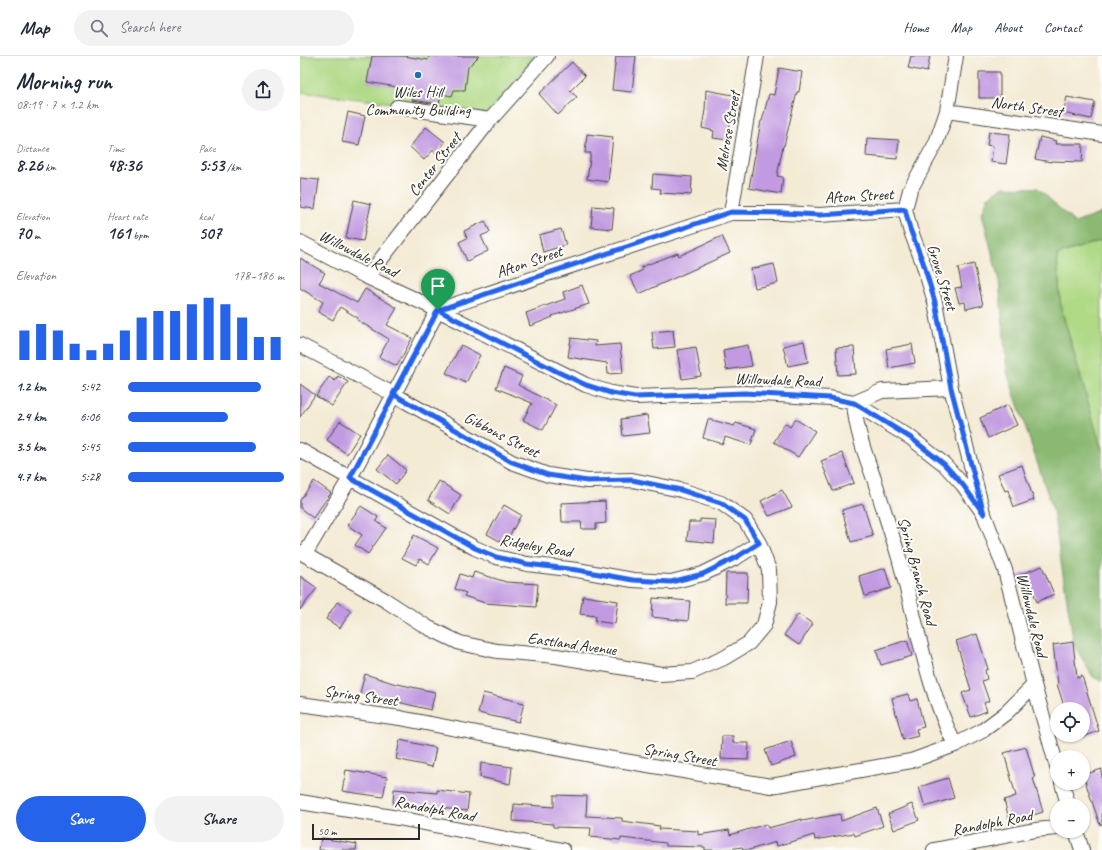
<!DOCTYPE html>
<html lang="en">
<head>
<meta charset="utf-8">
<style>
	body { margin:0; font-family:Caveat,sans-serif; background:#f2f2f3; color:#1f2937; height:100vh; display:flex; flex-direction:column; font-size:15px; white-space:nowrap }
	* { box-sizing:border-box; margin:0 }
	p { font-size:13px; color:#747a83 }
	.icon { flex:none; width:22px; height:22px; fill:none; stroke:currentColor; stroke-width:2; stroke-linecap:round; stroke-linejoin:round }
	.map { position:relative; flex:1; overflow:hidden }
	.details { display:flex; flex-direction:column; background:#fff; width:300px }
	.details>* { flex:none }
	.buttons { position:absolute; left:750px; top:646px; display:grid; gap:8px }
	.buttons a { display:grid; place-items:center; width:40px; height:40px; border-radius:50%; background:#fff; box-shadow:0 1px 3px #0004; font-size:20px }
	.scale { position:absolute; left:12px; bottom:10px; width:108px; box-sizing:border-box; padding-left:4px; border:2px solid #2b2b2b; border-top:0; font-size:11px; line-height:14px; white-space:nowrap; color:#2b2b2b; -webkit-text-stroke:3px #fdfcf7; paint-order:stroke }
	.pin { position:absolute; display:grid; place-items:center; width:34px; height:34px; color:#fff; margin:-41px -17px; border-radius:50% 50% 50% 0; rotate:-45deg; box-shadow:0 0 4px #0007 }
	.pin .icon { rotate:45deg }
	.round { display:grid; place-items:center; flex:none; width:42px; height:42px; border-radius:21px; background:#f2f2f3 }
	.overview { display:flex; align-items:center; justify-content:space-between; height:68px; padding:0 16px }
	h1 { font-size:22px; font-weight:800; line-height:30px }
	.metrics { display:grid; grid-template-columns:repeat(3,1fr); gap:6px; height:68px; padding:4px 16px }
	.metrics div { display:grid; align-content:center }
	.metrics b { font-size:17px; font-weight:800 }
	.metrics small { font-size:11px; font-weight:400 }
	.metrics p { font-size:11px }
	.chart { height:112px; padding:8px 16px }
	.chart p { display:flex; justify-content:space-between }
	.chart svg { width:100%; height:72px; margin-top:4px; stroke:#2563eb; stroke-width:6 }
	.button { display:flex; gap:8px; margin-top:auto; padding:8px 16px }
	.button a { flex:1; height:46px; border-radius:24px; background:#2563eb; color:#fff; font-size:16px; font-weight:800; line-height:46px; text-align:center }
	.button a+a { background:#f2f2f3; color:#1f2937 }
	ul { padding:0 16px; list-style:none; font-size:13px }
	li { display:grid; grid-template-columns:64px 48px 1fr; align-items:center; height:30px }
	li i { height:10px; border-radius:5px; background:#2563eb }
	header { display:flex; align-items:center; gap:24px; box-sizing:border-box; height:56px; padding:0 20px; background:#fff; border-bottom:1px solid #e0e1e3 }
	header strong { font-size:19px }
	nav { display:flex; gap:22px; margin-inline-start:auto; font-size:14px }
	.search { width:280px; height:36px; background:#f2f2f3; display:flex; align-items:center; gap:10px; box-sizing:border-box; padding:0 14px; border-radius:22px; color:#747a83; font-size:15px }
	main { display:flex; flex:1; min-height:0 }
	.map>svg:first-child { display:block }
</style>
</head>
<body>
<header>
<strong>Map</strong>
<div class="search"><svg class="icon" aria-label="search" viewBox="0 0 24 24"><circle cx="10" cy="10" r="6"/><path d="M15 15l6 6"/></svg>Search here</div>
<nav><a>Home</a><a>Map</a><a>About</a><a>Contact</a></nav>
</header>
<main>
<section class="details">
<div class="overview"><div><h1>Morning run</h1><p>08:19 · 7 × 1.2 km</p></div><a class="round"><svg class="icon" aria-label="share" viewBox="0 0 24 24"><path d="M12 15V3M7 8l5-5 5 5M5 13v7h14v-7"/></svg></a></div>
<div class="metrics">
<div><p>Distance</p><b>8.26<small> km</small></b></div>
<div><p>Time</p><b>48:36</b></div>
<div><p>Pace</p><b>5:53<small> /km</small></b></div>
</div>
<div class="metrics">
<div><p>Elevation</p><b>70<small> m</small></b></div>
<div><p>Heart rate</p><b>161<small> bpm</small></b></div>
<div><p>kcal</p><b>507</b></div>
</div>
<div class="chart"><p><span>Elevation</span>178–186 m</p>
<svg viewBox="0 0 160 44" preserveAspectRatio="none"><path d="M5 44V26M15 44V22M25 44V26M35 44V34M45 44V38M55 44V34M65 44V26M75 44V18M85 44V14M95 44V14M105 44V10M115 44V6M125 44V10M135 44V18M145 44V30M155 44V30"/></svg>
</div>
<ul>
<li><b>1.2 km</b>5:42<i style="width:85%"></i></li>
<li><b>2.4 km</b>6:06<i style="width:64%"></i></li>
<li><b>3.5 km</b>5:45<i style="width:82%"></i></li>
<li><b>4.7 km</b>5:28<i style="width:100%"></i></li>
</ul>
<div class="button"><a>Save</a><a>Share</a></div>
</section>
<div class="map">
<svg width="802" height="794" viewBox="0 0 802 794">
	<rect width="100%" height="100%" fill="#fdfcf7"/>
	<filter id="ink" filterUnits="userSpaceOnUse"><feTurbulence type="fractalNoise" baseFrequency=".025" numOctaves="2"/><feDisplacementMap in="SourceGraphic" scale="8" xChannelSelector="R" yChannelSelector="G"/><feConvolveMatrix kernelMatrix="1 2 1 2 8 2 1 2 1" color-interpolation-filters="sRGB"/></filter>
	<filter id="wash" filterUnits="userSpaceOnUse"><feTurbulence type="fractalNoise" baseFrequency=".012" numOctaves="4" result="noise"/><feDisplacementMap in="SourceGraphic" scale="16" xChannelSelector="R" yChannelSelector="G"/><feGaussianBlur stdDeviation="0.9" result="paint"/><feColorMatrix in="noise" values="0 0 0 0 0 0 0 0 0 0 0 0 0 0 0 0 0 1.4 0 .05"/><feComposite in="paint" operator="in"/></filter>
	<g filter="url(#wash)">
		<rect width="100%" height="100%" fill="#f4ebd5"/>
		<path fill="#afd985" stroke="#6d8258" d="M0 0H236L186 58 0 36Z
			M802 184V395L761 252 757 199Z"/>
		<path fill="#8bb972" stroke="#5b724e" d="M703 131 738 132 775 167 802 157V184L757 199 761 252 802 395V625L793 621 774 589 753 454 707 316 699 225 682 157 688 141Z"/>
		<g id="blocks">
			<path fill="#c19ae1" d="M72 0H104L128 4 129 0H179L168 11 165 34H154L152 40 141 38 139 48 112 44 115 34 67 26Z
				M316 0H336L332 36 312 34Z
				M611 0H630L627 16 608 12Z
				M272 6 285 20 270 35 277 41 258 59 239 38Z
				M479 12 502 16 499 36H497L484 90H483L477 120 483 121 481 138 449 132 461 65H462L469 38 474 39Z
				M679 16H700V42H679Z
				M406 34 438 40 435 57H432L427 84 413 82 414 75 402 72 405 54Z
				M767 41 795 46 791 63 763 57Z
				M48 56 65 60 59 89 42 86Z
				M126 71 145 86 136 98 133 94 124 104 110 91Z
				M689 76 710 78 706 108 691 106 693 90 687 89Z
				M287 78 313 81 308 126 287 123 291 97H285Z
				M740 81 756 85 755 88H783L782 106 751 105V106L735 103Z
				M567 82 599 84 597 103 566 100Z
				M353 118 392 121 391 139 360 137 361 133 352 132Z
				M0 122 19 124 15 153 0 151Z
				M54 144 71 148 63 185 46 182Z
				M293 150 314 152 312 173 291 171Z
				M185 165 190 176 181 180 188 195 167 205 159 186 167 182 164 175Z
				M261 173 266 189 243 196 239 179Z
				M422 180 430 197 339 238 330 220 343 214 341 211 378 197 379 200Z
				M0 202 25 217 19 227 57 247 65 233 97 252 87 269 112 282 97 310 79 301 89 283 57 264 58 262 40 251 33 264 18 256 23 246 0 232Z
				M474 208 478 227 455 232 451 213Z
				M674 208 683 249 666 253 665 246 659 247 655 232 662 231 658 212Z
				M282 229 289 248 252 260 253 261 230 270 226 257 265 243 263 236Z
				M373 274 375 291 354 293 352 276Z
				M271 282 296 285 295 290 320 288 323 317 308 318 307 307 268 301Z
				M504 285 508 306 488 310 483 290Z
				M612 288 615 307 589 312 586 293Z
				M161 289 180 299 166 327 146 317Z
				M448 289 452 310 426 314 423 294Z
				M396 291 401 320 382 323 377 294Z
				M554 291 556 318 538 319 536 292Z
				M204 312 222 320 218 329 256 349 243 374 223 364 232 347 196 332Z
				M38 320 48 326 32 350 16 340 29 321 35 325Z
				M0 328 15 339 0 361Z
				M708 349 717 369 688 382 680 362Z
				M347 359 350 377 323 380 321 363Z
				M408 363 434 370 436 367 456 373 451 389 425 381 423 388 403 382Z
				M495 363 515 375 498 401 474 386 485 367 490 371Z
				M40 365 60 378 47 398 27 384Z
				M542 397 554 427 533 435 521 405Z
				M88 399 106 414 96 428 77 413Z
				M722 409 734 444 714 451 708 434 705 435 698 418Z
				M14 425 31 437 13 462 0 452V444Z
				M139 425 161 439 150 458 128 444Z
				M482 434 492 451 469 460 461 445Z
				M305 445 306 467 296 468V473H282L281 466H262L261 447Z
				M563 448 573 480 551 486 542 454Z
				M204 449 221 459 205 488 187 478Z
				M61 450 78 461 76 465 86 472 68 498 55 489 62 479 47 469Z
				M400 463 416 464 414 487 387 484 389 466H400Z
				M114 479 138 492 129 508 120 503 116 509 102 502Z
				M742 510 754 538 737 546 732 532 724 535 717 520Z
				M585 512 591 532 565 540 559 520Z
				M174 516 206 526 238 528 236 551 185 547 164 540 166 537 155 533 160 518 172 522Z
				M426 517H448L447 547H425Z
				M0 520 17 532 0 554Z
				M283 540 318 545 315 568 295 565 296 560 280 558Z
				M353 542 390 545 388 565 352 561Z
				M37 546 51 555 40 572 26 563Z
				M498 558 513 568 499 589 484 579Z
				M677 578 688 613 685 614 687 623 682 625 689 645 684 647 687 655 671 661 662 637 671 634 656 585Z
				M607 584 612 600 581 609 576 594Z
				M773 586 777 622 782 620 799 675 783 681V653H765L757 628H758L753 589Z
				M65 618 93 627 135 636 131 654 60 637Z
				M183 637 224 647 219 666 178 657Z
				M608 638 610 645 617 643 624 671 616 673 618 680 603 684 592 642Z
				M422 680H433V687H449L448 704 421 703Z
				M100 684 136 692 132 711 96 703Z
				M491 685 496 701 471 710 465 694Z
				M726 691 735 722H733L743 756 710 766 704 744 716 740 704 697Z
				M181 707 212 711 210 728 180 721Z
				M802 713V768L800 769 783 719Z
				M46 714 87 721 83 741 42 735Z
				M648 722 654 742 625 751 619 731Z
				M94 733 137 737V734L169 738 167 755 123 750V752L93 749Z
				M254 739 287 740 286 760 322 762V765L360 770 359 773 398 775V779L429 774 430 779 466 768 468 772 502 763V765L540 758 541 765 577 752 583 770 555 780 554 777 515 784 514 779 477 790 476 786 449 794H443L442 791 422 794H405V791L366 790V787L321 782V784L290 781 291 772 253 771V768L213 765 214 748 254 751Z
				M612 748 619 764 594 774 588 758Z
				M21 782 57 788 56 794H19Z"/>
		</g>
	</g>
	<g filter="url(#ink)">
		<use href="#blocks" fill-opacity="0" stroke="#494844" stroke-width="1"/>
		<g fill="none" stroke-linecap="round" stroke-linejoin="round">
			<g stroke="#494844" stroke-width="16">
				<path id="minor" d="M656 0 647 55 636 87 610 134 605 153 610 173 623 207 635 246 651 332 682 452
					M97 51 190 64
					M647 55 802 78
					M431 157 457 0
					M0 186 67 221 138 254 258 315 286 329 311 337 335 341 445 337 530 342 554 347 611 382 644 408 663 429 684 458 705 514 734 629 757 711
					M67 221 190 64 247 0
					M0 289 93 338 212 406 248 419 287 425 332 424 381 434 421 447 445 464 459 487 469 514 470 546 464 569 449 587 424 602 392 616 361 618 256 600 197 595 160 587 127 571 85 544 0 496
					M651 332 582 335 554 347C556 374 565 398 574 423 582 447 589 471 597 495 616 560 625 628 655 689
					M0 394 175 492 196 501 227 508 277 514 333 524 371 526 403 518 437 501 459 487
					M5 498 50 422 138 254 431 157H483L520 159 605 153
					M0 648 100 662 301 701 471 730 611 705 655 689 682 675 706 657 734 629
					M762 727 768 749
					M0 746 98 762 263 794
					M776 775 782 794
					M634 794 735 774 757 772"/>
			</g>
			<use href="#minor" stroke="#fff" stroke-width="14"/>
		</g>
	</g>
	<g fill="none" stroke-linecap="round" stroke-linejoin="round" filter="url(#ink)">
		<g stroke="#fff" stroke-width="8">
			<path id="route" d="M138 254 50 422 175 492 196 501 227 508 277 514 333 524 371 526 403 518 437 501 459 487 445 464 421 447 381 434 332 424 287 425 248 419 212 406 93 338 138 254 258 316 286 329 311 337 335 341 445 337 530 342 554 347 611 382 644 408 663 429 684 458 651 332 635 246 623 206 610 173 605 153 520 159 483 157 431 156 138 254"/>
		</g>
		<use href="#route" stroke="#2563eb" stroke-width="5"/>
	</g>
	<circle fill="#1f6fb2" stroke="#fdfcf7" stroke-width="1.5" cx="118" cy="19" r="4"/>
	<g text-anchor="middle" stroke-width="4" stroke-linejoin="round" paint-order="stroke">
		<g font-size="16" fill="#2b2b2b" stroke="#fdfcf7">
			<text x="118" y="41">Wiles Hill<tspan x="118" dy="18">Community Building</tspan></text>
		</g>
		<g font-size="16" fill="#2b2b2b" stroke="#fdfcf7">
			<text transform="translate(727 50) rotate(8)" y="6">North Street</text>
			<text transform="translate(427 75) rotate(-80)" y="6">Melrose Street</text>
			<text transform="translate(134 108) rotate(-52)" y="6">Center Street</text>
			<text transform="translate(559 139) rotate(-3)" y="6">Afton Street</text>
			<text transform="translate(59 197) rotate(27)" y="6">Willowdale Road</text>
			<text transform="translate(229 205) rotate(-19)" y="6">Afton Street</text>
			<text transform="translate(643 221) rotate(73)" y="6">Grove Street</text>
			<text transform="translate(478 323) rotate(2)" y="6">Willowdale Road</text>
			<text transform="translate(202 378) rotate(27)" y="6">Gibbons Street</text>
			<text transform="translate(236 489) rotate(10)" y="6">Ridgeley Road</text>
			<text transform="translate(618 515) rotate(75)" y="6">Spring Branch Road</text>
			<text transform="translate(733 559) rotate(76)" y="6">Willowdale Road</text>
			<text transform="translate(272 587) rotate(8)" y="6">Eastland Avenue</text>
			<text transform="translate(61 639) rotate(8)" y="6">Spring Street</text>
			<text transform="translate(380 698) rotate(10)" y="6">Spring Street</text>
			<text transform="translate(135 752) rotate(11)" y="6">Randolph Road</text>
			<text transform="translate(692 766) rotate(-11)" y="6">Randolph Road</text>
		</g>
	</g>
</svg>
<div class="buttons">
<a><svg class="icon" aria-label="locate" viewBox="0 0 24 24"><circle cx="12" cy="12" r="6"/><path d="M12 2v4M12 18v4M2 12h4M18 12h4"/></svg></a>
<a>+</a>
<a>−</a>
</div>
<div class="scale">50 m</div>
<div class="pin" style="left:138px;top:254px;background:#1e9e55"><svg class="icon" aria-label="arrive" viewBox="0 0 24 24"><path d="M6 21V4h12l-3 4 3 4H6"/></svg></div>
</div>
</main>
</body>
</html>
